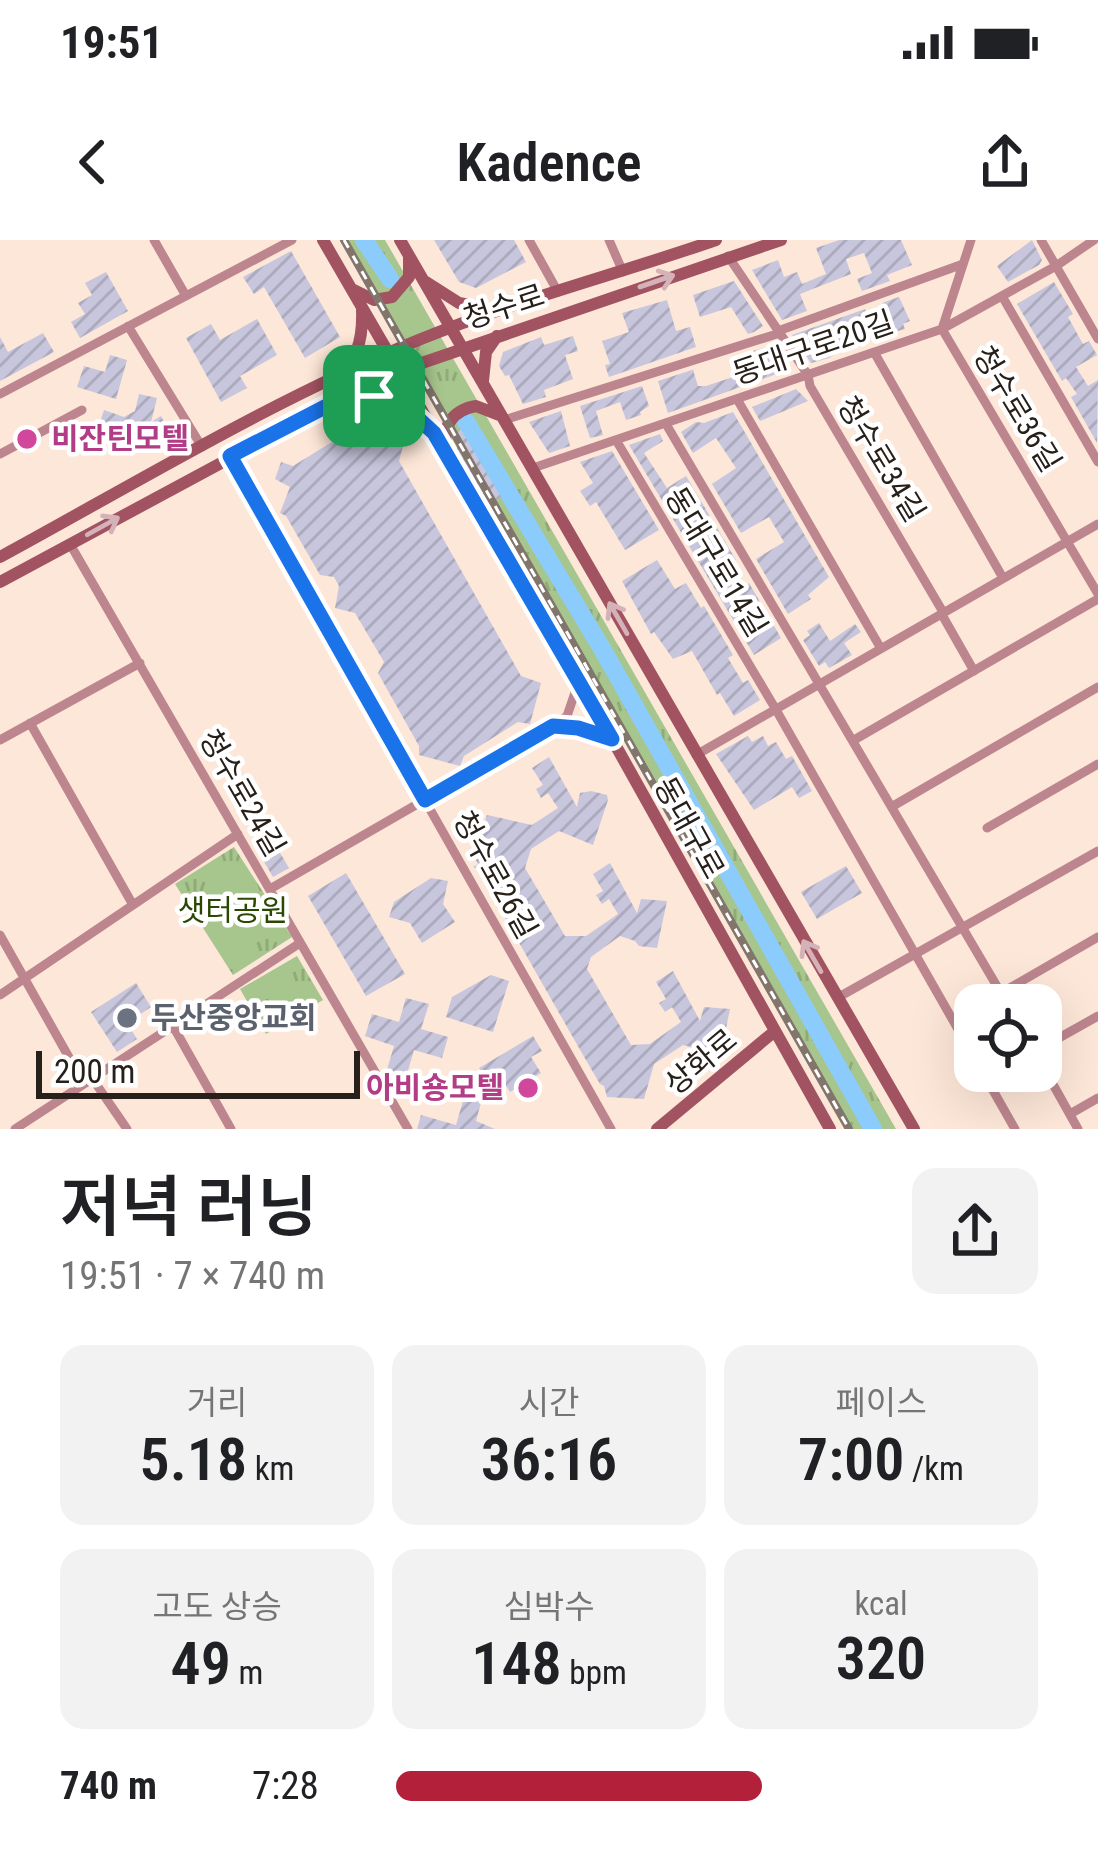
<!DOCTYPE html>
<html lang="ko">
<head>
<meta charset="utf-8">
<style>
	body { margin:0; font-family:"Roboto Condensed","Noto Sans KR",sans-serif; background:#f2f2f2; color:#202124; height:100vh; display:flex; flex-direction:column; font-size:45px; white-space:nowrap }
	* { box-sizing:border-box; margin:0 }
	p { font-size:39px; color:#757577 }
	.icon { flex:none; width:66px; height:66px; fill:none; stroke:currentColor; stroke-width:2; stroke-linecap:round; stroke-linejoin:round }
	.map { position:relative; height:889px; overflow:hidden }
	.side { display:flex; flex-direction:column; background:#fff; flex:1 }
	.side>* { flex:none }
	.controls { position:absolute; left:954px; top:744px; display:grid; gap:24px }
	.controls a { display:grid; place-items:center; width:108px; height:108px; border-radius:24px; background:#fff; box-shadow:0 12px 48px #0002; font-size:60px }
	.scale { position:absolute; left:36px; bottom:30px; width:324px; box-sizing:border-box; padding-left:12px; border:6px solid #27201a; border-top:0; font-size:33px; line-height:42px; white-space:nowrap; color:#27201a; -webkit-text-stroke:9px #fff; paint-order:stroke }
	.pin { position:absolute; display:grid; place-items:center; width:102px; height:102px; color:#fff; margin:-51px; border-radius:24px; box-shadow:0 6px 18px #0006 }
	.round { display:grid; place-items:center; flex:none; width:126px; height:126px; border-radius:24px; background:#f2f2f2 }
	.overview { display:flex; align-items:center; justify-content:space-between; height:204px; padding:0 60px }
	h1 { font-size:66px; font-weight:600; line-height:90px }
	.stats { display:grid; grid-template-columns:repeat(3,1fr); gap:18px; height:204px; padding:12px 60px }
	.stats div { display:grid; align-content:center; border-radius:24px; background:#f2f2f2; text-align:center }
	.stats b { font-size:60px; font-weight:600 }
	.stats small { font-size:33px; font-weight:400 }
	.stats p { font-size:33px }
	ul { padding:0 60px; list-style:none; font-size:39px }
	li { display:grid; grid-template-columns:192px 144px 1fr; align-items:center; height:90px }
	li i { height:30px; border-radius:15px; background:#b32039 }
	.status { display:flex; justify-content:space-between; align-items:center; height:84px; padding:0 60px; background:#fff; direction:ltr }
	.status svg { height:33px; fill:currentColor }
	header { display:flex; justify-content:space-between; align-items:center; height:156px; padding:0 60px; background:#fff; font-size:54px; font-weight:600 }
	.map>svg:first-child { display:block }
</style>
</head>
<body>
<div class="status"><b>19:51</b><svg viewBox="0 0 49 12"><path d="M0 12V9h3v3zM5 12V6h3v6zM10 12V3h3v9zM15 12V0h3v12zM26 1h20v11H26zM47 4h2v5h-2z"/></svg></div>
<header><svg class="icon" aria-label="back" viewBox="0 0 24 24"><path d="M15 5l-7 7 7 7"/></svg>Kadence<svg class="icon" aria-label="share" viewBox="0 0 24 24"><path d="M12 15V3M7 8l5-5 5 5M5 13v7h14v-7"/></svg></header>
<div class="map">
<svg width="1098" height="889" viewBox="0 0 1098 889">
	<defs>
		<pattern id="park-tufts" width="24" height="20" patternUnits="userSpaceOnUse" patternTransform="scale(3)"><rect width="24" height="20" fill="#a7c68d"/><path d="M3 7l-1-3M5 7V3M7 7l1-3M15 17l-1-3M17 17v-4M19 17l1-3" fill="none" stroke="#90aa79"/></pattern>
		<pattern id="building-hatch" width="6" height="6" patternUnits="userSpaceOnUse" patternTransform="scale(3)"><rect width="6" height="6" fill="#c8c6dd"/><path d="M-1 1l2-2M0 6l6-6M5 7l2-2" fill="none" stroke="#acaabd"/></pattern>
	</defs>
	<rect width="100%" height="100%" fill="#fde7d8"/>
	<path fill="url(#park-tufts)" d="M341 0H385L896 889H847Z
		M234 607 292 697 233 735 175 644Z
		M297 716 323 760 266 794 240 749Z"/>
	<g fill="none" stroke-linecap="round" stroke-linejoin="round">
		<path stroke="#8cccfc" stroke-width="18" d="M364 0 390 39
			M466 182 604 412 873 889"/>
	</g>
	<path fill="url(#building-hatch)" d="M434 0H514L526 22 476 48 459 42Z
		M839 0H901L912 25 887 35 890 41 862 51 857 39 872 33 864 13 846 19 851 34 800 54 807 71 782 80 752 30 778 20 784 37 797 32 802 44 826 34 816 8Z
		M1032 0 1042 20 1039 25 1008 42 997 26Z
		M291 11 340 97 305 118 264 47 254 54 243 37Z
		M106 32 128 71 80 98 71 82 85 74 78 63 92 55 85 43Z
		M734 41 763 86 754 92 748 94 731 67 700 77 693 55Z
		M1054 42 1073 74 1068 77 1083 104 1089 101 1097 115 1076 127 1088 146 1098 140 1097 203 1071 157 1077 154 1066 138 1062 141 1017 64Z
		M899 57 910 81 903 84 905 89 851 104 829 118 811 123 792 95 865 69 870 84 887 77 882 63Z
		M667 60 676 91 690 87 696 107 609 137 605 125 610 124 602 101 629 92 622 73Z
		M257 79 277 115 240 136 247 148 221 162 186 98 211 84 220 100Z
		M43 93 54 112 0 141V97L8 112Z
		M573 96 578 111 565 115 573 139 544 150 546 157 523 164 509 135 505 136 499 126 503 112 541 97 544 105Z
		M776 104 782 112 785 129 782 132 668 173 658 141 698 128 693 130 698 146H706L739 135 733 117Z
		M110 115 127 120 116 159 77 147 84 126 105 132Z
		M642 146 649 166 640 172 641 175 626 180 620 162 596 171 603 195 590 198 580 166Z
		M796 149 808 161 760 181 752 167Z
		M139 154 157 158 151 182 161 176 168 190 121 215 114 202 124 196 98 188 104 170 124 177 135 171Z
		M561 171 570 206 549 213 529 182Z
		M733 172 829 337 808 355 811 359 788 374 756 319 784 302 769 277 741 293 712 244 736 228 716 198 693 213 681 192 696 182 704 183Z
		M361 177 379 182 376 199 403 206 399 221 521 436 541 443 530 484 518 482 464 516 460 526 419 515V506L378 433 384 422 355 373 335 368 339 346 334 337 320 335 286 276 280 273 290 247 275 239 281 222 293 226 358 186Z
		M460 188 501 257 488 264 457 211 456 195Z
		M660 194 663 201 644 213 667 248 686 236 736 320 730 323 745 346 749 343 781 398 754 415 629 205Z
		M612 211 659 290 625 310 596 262 590 266 580 251 593 243 580 222Z
		M657 320 675 349 686 343 701 368 704 366 733 415 728 418 743 443 748 440 760 460 734 476 720 453 717 455 692 411 673 419 654 392 651 394 622 341Z
		M819 383 830 401 855 384 861 392 844 403 852 415 829 428 825 422 819 426 803 400 810 395 807 391Z
		M748 496 752 502 763 496 768 506 776 502 786 519 792 516 812 551 799 558 792 547 754 570 716 514Z
		M549 517 577 567 580 553 591 551 607 555 608 560 593 605 559 591 531 609 525 628 565 696H586L618 674 609 659 602 664 596 655 603 651 593 634 610 623 637 673 641 659 667 661 657 708 639 706 635 701 620 696 591 717 587 729 631 805 650 804 681 782 672 767 665 772 659 763 666 759 656 742 673 731 700 781 704 767 730 769 720 817 702 815 698 809 683 805 654 824 644 859 607 857 604 846 600 844 583 815 480 634 481 630 473 627 478 624 473 614 487 575 532 585 558 568 548 553 541 558 536 549 543 545 532 528Z
		M269 594 289 628 273 637 253 603Z
		M846 626 862 653 817 679 801 652Z
		M346 633 405 734 366 756 308 656Z
		M431 638 448 641 443 664 455 682 422 703 410 683 389 677 394 662Z
		M491 735 509 741 493 792 446 777 452 757Z
		M136 743 151 767 127 783 137 799 117 812 91 772Z
		M406 758 429 764 421 789 448 797 442 818 414 810 405 841 386 833 394 806 365 796 372 774 399 782Z
		M533 796 542 811 531 817 541 833 510 852 499 835 487 842 479 828Z
		M465 854 482 859 476 881 495 889H417L421 875 456 885Z"/>
	<g fill="none" stroke-linecap="round" stroke-linejoin="round">
		<path stroke="#bd868e" stroke-width="9" d="M154 0 186 56
			M529 0 558 52
			M609 0 623 32
			M971 0 942 89 1098 354
			M1041 0 1098 99
			M728 16 808 135 810 146 943 372
			M1002 56 1098 222
			M128 86 202 207
			M778 91 963 24
			M874 112 1003 338
			M0 154 292 0
			M737 159 880 407
			M504 180 780 93
			M666 184 1008 765
			M616 200 775 468 975 819
			M0 214 82 170
			M230 216 611 889
			M533 228 942 89 1056 26 1094 0
			M70 304 408 889
			M941 373 974 431
			M30 483 133 665
			M553 486 578 487 612 499
			M0 500 140 423
			M854 500 1098 359
			M696 515 1098 284
			M893 566 1098 447
			M987 588 1098 524
			M270 649 553 486 567 476 579 441
			M0 695 84 844
			M1001 753 1098 697
			M0 755 238 594
			M837 758 1098 611
			M173 786 231 889
			M1041 808 1098 776
			M1041 823 1078 889
			M982 831 1015 889
			M92 838 127 889
			M1070 874 1098 858
			M15 889 300 703"/>
		<path stroke="#a25362" stroke-width="12" d="M323 0 612 499 830 889
			M400 0 914 889
			M426 42 459 63 494 70
			M354 50 374 60 392 57 409 37V18
			M341 134C359 118 363 94 362 70
			M483 141 486 112 497 96
			M351 154 388 160 425 183
			M447 210C441 186 453 170 476 166L499 175
			M0 317C138 242 276 158 421 99 517 60 618 34 716 0
			M0 342 381 137 781 0
			M657 889 775 791"/>
		<g stroke="#82756b" stroke-width="8">
			<path id="rail" d="M344 0 849 889"/>
		</g>
		<use href="#rail" stroke="#fff" stroke-width="3" stroke-dasharray="9" stroke-linecap="butt"/>
	</g>
	<defs><path id="oneway-shaft" d="M-6 0H5M1.5-3L5.5 0L1.5 3" fill="none" stroke-width="1.6" stroke-linecap="round" stroke-linejoin="round" transform="scale(3)"/></defs>
	<g stroke="#d5b2b8">
		<use href="#oneway-shaft" transform="translate(657 41) rotate(-19)"/>
		<use href="#oneway-shaft" transform="translate(103 286) rotate(-29)"/>
		<use href="#oneway-shaft" transform="translate(618 378) rotate(-120)"/>
		<use href="#oneway-shaft" transform="translate(812 716) rotate(-120)"/>
	</g>
	<g fill="none" stroke-linecap="round" stroke-linejoin="round">
		<g stroke="#fff" stroke-width="24">
			<path id="route" d="M359 153 409 170 434 193 612 499 578 488 553 486 425 560 230 216 350 154Z"/>
		</g>
		<use href="#route" stroke="#1a73e8" stroke-width="15"/>
	</g>
	<g fill="#d1479c" stroke="#fff" stroke-width="4.5">
		<circle cx="27" cy="199" r="12"/>
		<circle cx="528" cy="848" r="12"/>
	</g>
	<circle fill="#6b7280" stroke="#fff" stroke-width="4.5" cx="127" cy="778" r="12"/>
	<g text-anchor="middle" stroke-width="9" stroke-linejoin="round" paint-order="stroke">
		<g font-size="30" fill="#27201a" stroke="#fff">
			<text transform="translate(504 67) rotate(-18)" y="10">청수로</text>
			<text transform="translate(813 108) rotate(-19)" y="10">동대구로20길</text>
			<text transform="translate(1017 169) rotate(59)" y="10">청수로36길</text>
			<text transform="translate(881 219) rotate(59)" y="10">청수로34길</text>
			<text transform="translate(716 322) rotate(59)" y="10">동대구로14길</text>
			<text transform="translate(242 553) rotate(60)" y="10">청수로24길</text>
			<text transform="translate(689 588) rotate(61)" y="10">동대구로</text>
			<text transform="translate(495 635) rotate(61)" y="10">청수로26길</text>
			<text transform="translate(701 822) rotate(-40)" y="10">상화로</text>
		</g>
		<g font-size="30" font-weight="bold" fill="#b23c85" stroke="#fff" text-anchor="start">
			<text x="51" y="209">비잔틴모텔</text>
			<text x="504" y="858" text-anchor="end">아비숑모텔</text>
		</g>
		<g font-size="30" fill="#2a4801" stroke="#fff">
			<text x="233" y="681">샛터공원</text>
		</g>
		<g font-size="30" font-weight="bold" fill="#5b616d" stroke="#fff" text-anchor="start">
			<text x="151" y="788">두산중앙교회</text>
		</g>
	</g>
</svg>
<div class="controls">
<a><svg class="icon" aria-label="locate" viewBox="0 0 24 24"><circle cx="12" cy="12" r="6"/><path d="M12 2v4M12 18v4M2 12h4M18 12h4"/></svg></a>
</div>
<div class="scale">200 m</div>
<div class="pin" style="left:374px;top:156px;background:#1e9e55"><svg class="icon" aria-label="arrive" viewBox="0 0 24 24"><path d="M6 21V4h12l-3 4 3 4H6"/></svg></div>
</div>
<section class="side">
<div class="overview"><div><h1>저녁 러닝</h1><p>19:51 · 7 × 740 m</p></div><a class="round"><svg class="icon" aria-label="share" viewBox="0 0 24 24"><path d="M12 15V3M7 8l5-5 5 5M5 13v7h14v-7"/></svg></a></div>
<div class="stats">
<div><p>거리</p><b>5.18<small> km</small></b></div>
<div><p>시간</p><b>36:16</b></div>
<div><p>페이스</p><b>7:00<small> /km</small></b></div>
</div>
<div class="stats">
<div><p>고도 상승</p><b>49<small> m</small></b></div>
<div><p>심박수</p><b>148<small> bpm</small></b></div>
<div><p>kcal</p><b>320</b></div>
</div>
<ul>
<li><b>740 m</b>7:28<i style="width:57%"></i></li>
</ul>
</section>
</body>
</html>
